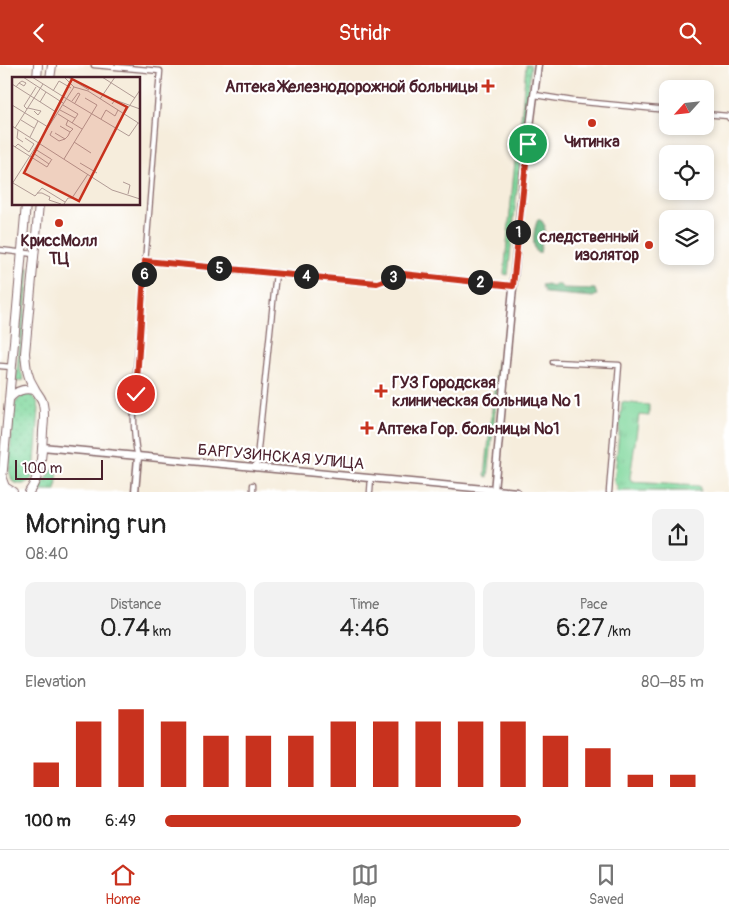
<!DOCTYPE html>
<html lang="en">
<head>
<meta charset="utf-8">
<style>
	body { margin:0; font-family:Pangolin,sans-serif; background:#f2f2f2; color:#222; height:100vh; display:flex; flex-direction:column; font-size:19px; white-space:nowrap }
	* { box-sizing:border-box; margin:0 }
	p { font-size:16px; color:#767676 }
	.icon { flex:none; width:28px; height:28px; fill:none; stroke:currentColor; stroke-width:2; stroke-linecap:round; stroke-linejoin:round }
	.map { position:relative; height:427px; overflow:hidden }
	.panel { display:flex; flex-direction:column; background:#fff; flex:1 }
	.panel>* { flex:none }
	.needle { width:32px; rotate:243deg }
	.tools { position:absolute; left:659px; top:15px; display:grid; gap:10px }
	.tools a { display:grid; place-items:center; width:55px; height:55px; border-radius:10px; background:#fff; box-shadow:0 2px 8px #0003; font-size:25px }
	.scale { position:absolute; left:15px; bottom:12px; width:88px; box-sizing:border-box; padding-left:5px; border:2px solid #4a1f2b; border-top:0; font-size:14px; line-height:18px; white-space:nowrap; color:#4a1f2b; -webkit-text-stroke:4px #fff; paint-order:stroke }
	.pin { position:absolute; display:grid; place-items:center; width:42px; height:42px; color:#fff; margin:-21px; border:2px solid #fff; border-radius:50%; box-shadow:0 1px 5px #0007 }
	.km { position:absolute; width:25px; height:25px; margin:-12px; border-radius:50%; background:#222; color:#fff; font-size:14px; line-height:25px; text-align:center }
	.round { display:grid; place-items:center; flex:none; width:52px; height:52px; border-radius:10px; background:#f2f2f2 }
	.headline { display:flex; align-items:center; justify-content:space-between; height:85px; padding:0 25px }
	h1 { font-size:28px; font-weight:600; line-height:38px }
	.stats { display:grid; grid-template-columns:repeat(3,1fr); gap:8px; height:85px; padding:5px 25px }
	.stats div { display:grid; align-content:center; border-radius:10px; background:#f2f2f2; text-align:center }
	.stats b { font-size:25px; font-weight:600 }
	.stats small { font-size:14px; font-weight:400 }
	.stats p { font-size:14px }
	.chart { height:140px; padding:10px 25px }
	.chart p { display:flex; justify-content:space-between }
	.chart svg { width:100%; height:90px; margin-top:5px; stroke:#c8321e; stroke-width:6 }
	ul { padding:0 25px; list-style:none; font-size:16px }
	li { display:grid; grid-template-columns:80px 60px 1fr; align-items:center; height:38px }
	li i { height:12px; border-radius:6px; background:#c8321e }
	header { display:flex; justify-content:space-between; align-items:center; height:65px; padding:0 25px; background:#c8321e; color:#fff; font-size:22px; font-weight:600 }
	.tab-bar { display:flex; justify-content:space-around; align-items:center; height:70px; border-top:1px solid #e0e0e0; background:#fff; font-size:14px; color:#767676 }
	.tab-bar a { display:grid; justify-items:center; gap:2px }
	.tab-bar .on { color:#c8321e }
	.map>svg:first-child { display:block }
</style>
</head>
<body>
<header><svg class="icon" aria-label="back" viewBox="0 0 24 24"><path d="M15 5l-7 7 7 7"/></svg>Stridr<svg class="icon" aria-label="search" viewBox="0 0 24 24"><circle cx="10" cy="10" r="6"/><path d="M15 15l6 6"/></svg></header>
<div class="map">
<svg width="729" height="427" viewBox="0 0 729 427">
	<defs>
		<pattern id="grass-dots" width="8" height="8" patternUnits="userSpaceOnUse" patternTransform="scale(1.25)"><rect width="8" height="8" fill="#7fd79c"/><path d="M2 2h.1M6 6h.1" fill="none" stroke="#6fb887" stroke-width="1.8" stroke-linecap="round"/></pattern>
		<pattern id="forest-crowns" width="20" height="18" patternUnits="userSpaceOnUse" patternTransform="scale(1.25)"><rect width="20" height="18" fill="#67b884"/><path d="M2 6a3 3 0 1 1 6 0M12 15a3 3 0 1 1 6 0" fill="none" stroke="#57956c"/></pattern>
		<pattern id="park-tufts" width="24" height="20" patternUnits="userSpaceOnUse" patternTransform="scale(1.25)"><rect width="24" height="20" fill="#7fd79c"/><path d="M3 7l-1-3M5 7V3M7 7l1-3M15 17l-1-3M17 17v-4M19 17l1-3" fill="none" stroke="#6fb887"/></pattern>
	</defs>
	<rect width="100%" height="100%" fill="#fff"/>
	<filter id="ink" filterUnits="userSpaceOnUse"><feTurbulence type="fractalNoise" baseFrequency=".02" numOctaves="2"/><feDisplacementMap in="SourceGraphic" scale="10" xChannelSelector="R" yChannelSelector="G"/><feConvolveMatrix kernelMatrix="1 2 1 2 8 2 1 2 1" color-interpolation-filters="sRGB"/></filter>
	<filter id="wash" filterUnits="userSpaceOnUse"><feTurbulence type="fractalNoise" baseFrequency=".0096" numOctaves="4" result="noise"/><feDisplacementMap in="SourceGraphic" scale="20" xChannelSelector="R" yChannelSelector="G"/><feGaussianBlur stdDeviation="1.12" result="paint"/><feColorMatrix in="noise" values="0 0 0 0 0 0 0 0 0 0 0 0 0 0 0 0 0 1.4 0 .05"/><feComposite in="paint" operator="in"/></filter>
	<g filter="url(#wash)">
		<rect width="100%" height="100%" fill="#f6eddc"/>
		<path fill="url(#grass-dots)" stroke="#647b64" d="M526 0H531L524 64H520Z
			M515 96 520 97 508 210 504 209Z
			M26 202 29 203 20 304 24 315 16 317Z
			M497 297 500 298 488 412 485 411Z
			M27 329 32 330 37 336 39 344 34 410C29 419 22 422 12 416L9 405 13 345C15 336 18 333 27 329Z
			M55 401 58 402 56 426H39Z"/>
		<path fill="url(#forest-crowns)" stroke="#586c58" d="M538 154 542 156 545 161 540 188H537C531 179 534 163 538 154Z
			M547 219 553 222 555 219H559L563 223 595 224 597 230 593 232 545 228 541 220Z"/>
		<path fill="url(#park-tufts)" stroke="#647b64" d="M622 337 649 340V351L639 350 630 413 632 417 699 421 701 426H617V421L614 418Z"/>
	</g>
	<g filter="url(#ink)">
		<g fill="none" stroke-linecap="round" stroke-linejoin="round">
			<g stroke="#866769" stroke-width="7">
				<path id="minor" d="M94 0 160 6C153 92 146 178 140 263 137 300 129 358 138 392
					M535 30 573 36 668 45
					M705 49 728 51 729 53
					M0 185 34 189
					M145 196 377 218 403 209 513 221
					M553 297 619 300 609 427
					M0 301 12 302
					M256 403 276 208
					M253 427V420
					M370 427 371 413"/>
			</g>
			<g stroke="#866769" stroke-width="9">
				<path id="secondary" d="M42 382 517 427
					M494 426 523 116 538 0
					M135 427 138 392"/>
			</g>
			<g stroke="#866769" stroke-width="10">
				<path id="primary" d="M37 14 38 0
					M50 14 52 0
					M9 334C16 325 24 323 35 325
					M2 414 5 422 13 427
					M1 427 26 139
					M29 427C42 409 42 388 43 366 44 357 45 348 43 339 42 332 37 329 34 322 27 312 26 301 25 288L39 139"/>
			</g>
			<use href="#minor" stroke="#fff" stroke-width="4.5"/>
			<use href="#secondary" stroke="#fff" stroke-width="6"/>
			<use href="#primary" stroke="#fff" stroke-width="8"/>
		</g>
	</g>
	<g fill="none" stroke-linecap="round" stroke-linejoin="round" filter="url(#ink)">
		<g stroke="#fff" stroke-width="10">
			<path id="route" d="M136 329 145 196 377 218 403 209 513 221 528 79"/>
		</g>
		<use href="#route" stroke="#c8321e" stroke-width="6"/>
	</g>
	<g fill="#c8321e" stroke="#fff" stroke-width="2">
		<path d="M485.5 13.5h5v5h5v5h-5v5h-5v-5h-5v-5h5z"/>
		<circle cx="592" cy="58" r="5"/>
		<circle cx="59" cy="158" r="5"/>
		<circle cx="649" cy="180" r="5"/>
		<path d="M378.5 318.5h5v5h5v5h-5v5h-5v-5h-5v-5h5z"/>
		<path d="M364.5 355.5h5v5h5v5h-5v5h-5v-5h-5v-5h5z"/>
	</g>
	<g text-anchor="middle" stroke-width="4.5" stroke-linejoin="round" paint-order="stroke">
		<g font-size="16" font-weight="bold" fill="#4a1f2b" stroke="#fff" text-anchor="end">
			<text x="478" y="27">Аптека Железнодорожной больницы</text>
			<text x="592" y="82" text-anchor="middle">Читинка</text>
			<text x="639" y="177">следственный<tspan x="639" dy="18">изолятор</tspan></text>
			<text x="59" y="181" text-anchor="middle">КриссМолл<tspan x="59" dy="18">ТЦ</tspan></text>
			<text x="392" y="323" text-anchor="start">ГУЗ Городская<tspan x="392" dy="18">клиническая больница № 1</tspan></text>
			<text x="377" y="369" text-anchor="start">Аптека Гор. больницы №1</text>
		</g>
		<g font-size="16" fill="#4a1f2b" stroke="#fff">
			<text transform="translate(281 391) rotate(5)" y="6">БАРГУЗИНСКАЯ УЛИЦА</text>
		</g>
	</g>
	<g transform="translate(12 12)">
		<rect width="128" height="128" fill="#f6eddc"/>
		<path fill="none" stroke="#b19b95" stroke-width="1" d="M11 0 34 15 28 25M20 0 55 22M52 0 62 10 76 14 128 47M56 0 77 13M90 0 123 21M0 7 44 35M4 10 7 6 10 4 14 6 12 9 7 6M41 14 47 4 59 11M34 15 51 26M55 22 117 59M88 22 103 0M60 24 66 16 68 17 63 26M100 27 103 23 128 32M0 28 36 50M51 28 66 37 60 46M16 31 29 34 26 38 22 34M15 32 12 29 24 10M48 33 63 41M46 37 70 52M112 37 128 13M89 42 94 33 103 39 106 33M9 43 22 51M56 43 54 48 61 52 58 55M0 49 100 113 128 122M3 51 31 7M6 53 5 61 11 65M40 54 38 58 47 64 53 62M43 56 53 62 56 59 58 55 48 49M117 59 126 46M18 60 26 44M62 65 79 76M0 68 35 90 40 82M3 70 6 67 17 75 22 67 13 61M23 72 39 82M21 76 37 87M52 82 85 28 73 21M68 86 85 96M111 105 118 108 116 117M1 106 23 119 30 111 53 125M0 107 62 10M25 116H30L38 120 37 123 49 127M52 127 56 121H60L76 97"/>
		<path fill="#c8321e" fill-opacity="0.15" stroke="#c8321e" stroke-width="2.5" d="M60 2 115 30 67 124 12 96Z"/>
		<rect width="128" height="128" fill="none" stroke="#4a1f2b" stroke-width="2.5"/>
	</g>
</svg>
<div class="tools">
<a><svg class="needle" viewBox="-14 -14 28 28"><path d="M0-13l5 13h-10z" fill="#e53935"/><path d="M0 13l5-13h-10z" fill="#767676"/></svg></a>
<a><svg class="icon" aria-label="locate" viewBox="0 0 24 24"><circle cx="12" cy="12" r="6"/><path d="M12 2v4M12 18v4M2 12h4M18 12h4"/></svg></a>
<a><svg class="icon" aria-label="layers" viewBox="0 0 24 24"><path d="M12 4l9 5-9 5-9-5zM3 14l9 5 9-5"/></svg></a>
</div>
<div class="scale">100 m</div>
<div class="pin" style="left:528px;top:79px;background:#1e9e55"><svg class="icon" aria-label="arrive" viewBox="0 0 24 24"><path d="M6 21V4h12l-3 4 3 4H6"/></svg></div>
<div class="pin" style="left:136px;top:329px;background:#d93025"><svg class="icon" aria-label="check" viewBox="0 0 24 24"><path d="M5 12l5 5 9-10"/></svg></div>
<b class="km" style="left:518px;top:167px">1</b>
<b class="km" style="left:480px;top:217px">2</b>
<b class="km" style="left:393px;top:212px">3</b>
<b class="km" style="left:306px;top:211px">4</b>
<b class="km" style="left:219px;top:203px">5</b>
<b class="km" style="left:144px;top:209px">6</b>
</div>
<section class="panel">
<div class="headline"><div><h1>Morning run</h1><p>08:40</p></div><a class="round"><svg class="icon" aria-label="share" viewBox="0 0 24 24"><path d="M12 15V3M7 8l5-5 5 5M5 13v7h14v-7"/></svg></a></div>
<div class="stats">
<div><p>Distance</p><b>0.74<small> km</small></b></div>
<div><p>Time</p><b>4:46</b></div>
<div><p>Pace</p><b>6:27<small> /km</small></b></div>
</div>
<div class="chart"><p><span>Elevation</span>80–85 m</p>
<svg viewBox="0 0 160 44" preserveAspectRatio="none"><path d="M5 44V32M15 44V12M25 44V6M35 44V12M45 44V19M55 44V19M65 44V19M75 44V12M85 44V12M95 44V12M105 44V12M115 44V12M125 44V19M135 44V25M145 44V38M155 44V38"/></svg>
</div>
<ul>
<li><b>100 m</b>6:49<i style="width:66%"></i></li>
</ul>
</section>
<nav class="tab-bar">
<a class="on"><svg class="icon" aria-label="home" viewBox="0 0 24 24"><path d="M3 11l9-7 9 7M6 9v11h12V9"/></svg>Home</a>
<a><svg class="icon" aria-label="map" viewBox="0 0 24 24"><path d="M3 6l6-2 6 2 6-2v14l-6 2-6-2-6 2zM9 4v14M15 6v14"/></svg>Map</a>
<a><svg class="icon" aria-label="saved" viewBox="0 0 24 24"><path d="M7 4h10v16l-5-4-5 4z"/></svg>Saved</a>
</nav>
</body>
</html>
